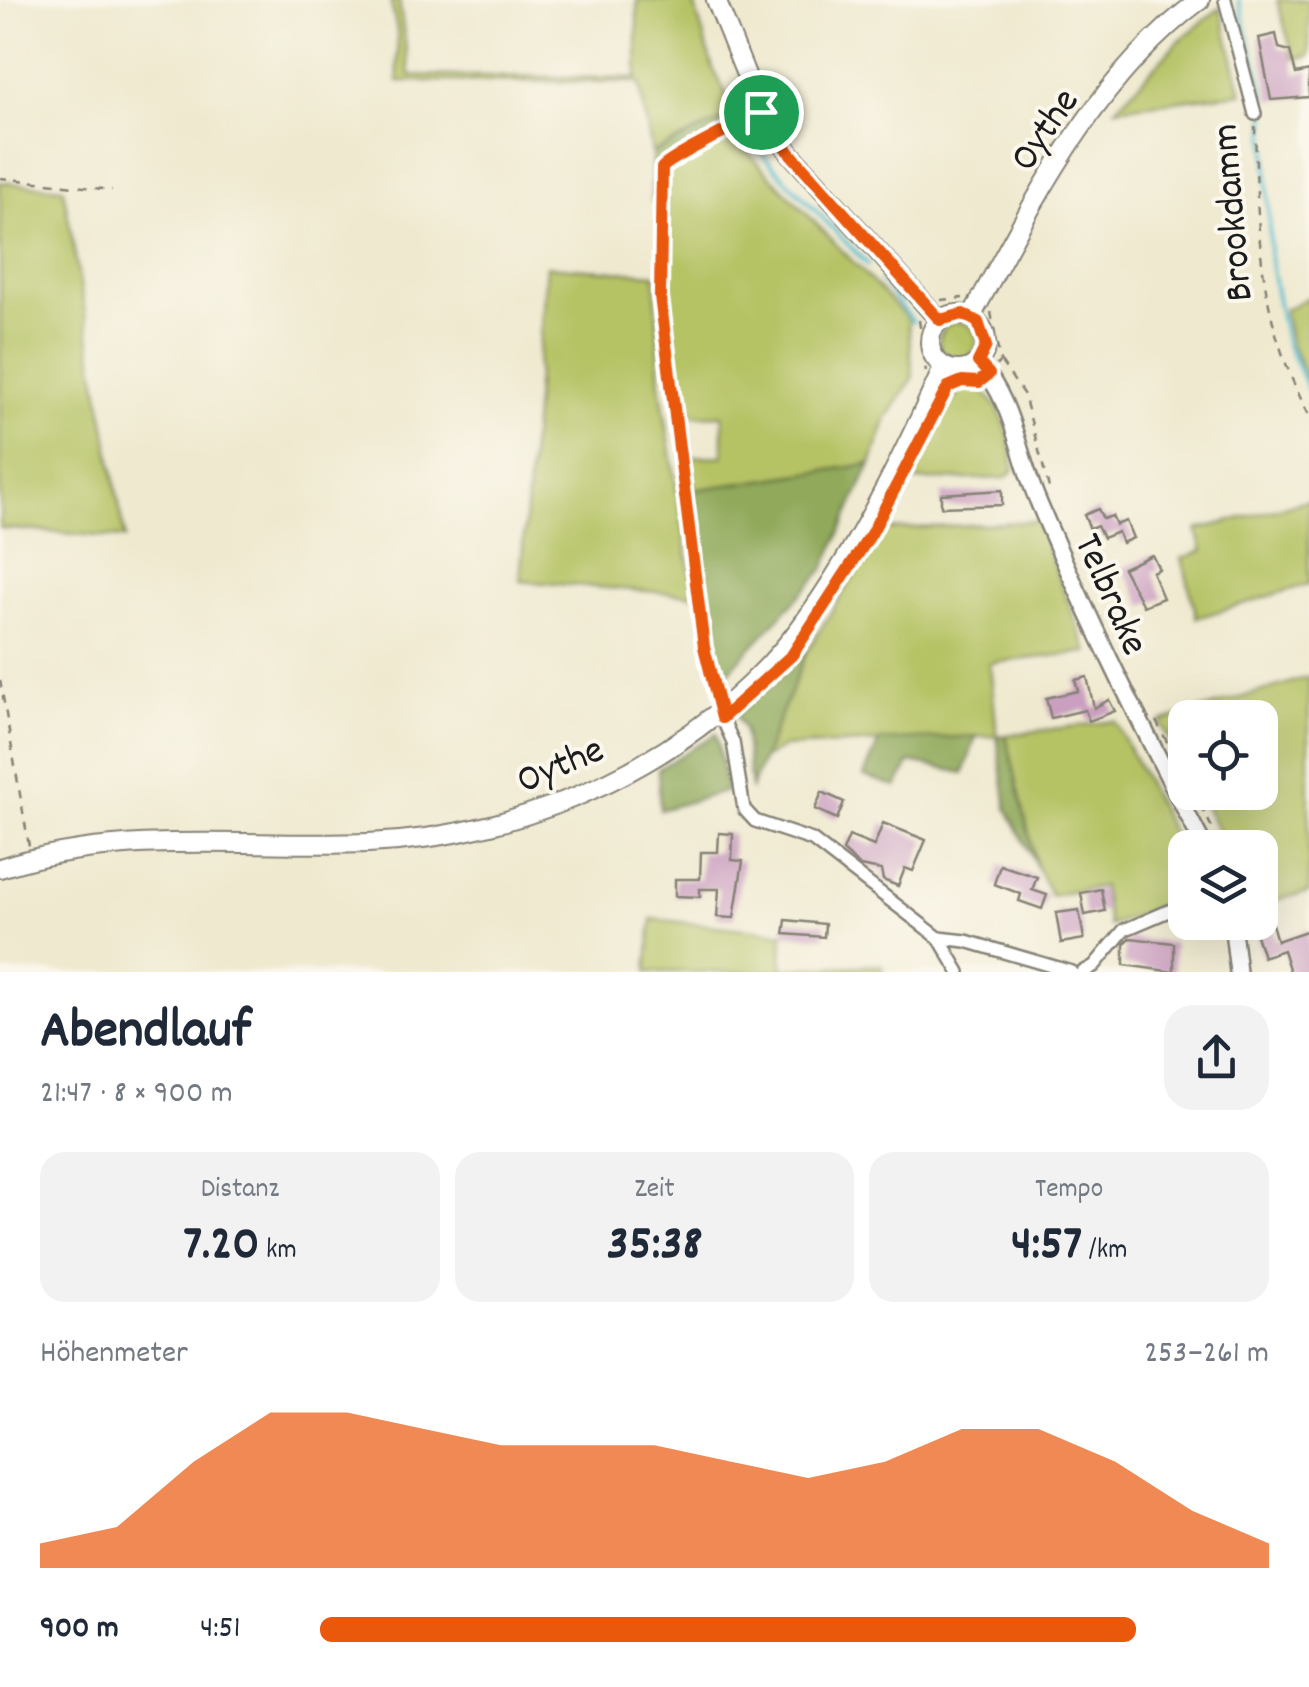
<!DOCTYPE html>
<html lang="de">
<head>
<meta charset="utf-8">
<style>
	body { margin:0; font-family:Dekko,sans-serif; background:#f2f2f3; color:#1f2937; height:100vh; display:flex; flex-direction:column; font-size:38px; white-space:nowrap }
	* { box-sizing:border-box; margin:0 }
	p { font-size:32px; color:#747a83 }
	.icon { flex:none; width:55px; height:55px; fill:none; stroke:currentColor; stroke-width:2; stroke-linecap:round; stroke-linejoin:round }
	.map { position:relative; height:972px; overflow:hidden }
	.side { display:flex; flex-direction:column; background:#fff; flex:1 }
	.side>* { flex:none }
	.controls { position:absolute; left:1168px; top:700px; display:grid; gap:20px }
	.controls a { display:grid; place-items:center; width:110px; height:110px; border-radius:20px; background:#fff; box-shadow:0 10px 40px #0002; font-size:50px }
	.pin { position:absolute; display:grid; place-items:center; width:85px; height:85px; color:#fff; margin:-42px; border:5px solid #fff; border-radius:50%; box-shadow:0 2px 10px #0007 }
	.round { display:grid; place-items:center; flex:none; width:105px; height:105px; border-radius:30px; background:#f2f2f3 }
	.headline { display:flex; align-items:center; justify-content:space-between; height:170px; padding:0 40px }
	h1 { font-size:55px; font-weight:700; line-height:75px }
	.metrics { display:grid; grid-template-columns:repeat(3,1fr); gap:15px; height:170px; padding:10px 40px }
	.metrics div { display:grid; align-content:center; border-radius:25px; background:#f2f2f3; text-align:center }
	.metrics b { font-size:50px; font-weight:700 }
	.metrics small { font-size:28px; font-weight:400 }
	.metrics p { font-size:28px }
	.chart { height:280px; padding:20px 40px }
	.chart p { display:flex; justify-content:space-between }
	.chart svg { width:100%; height:180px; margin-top:10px; fill:#ea580c; opacity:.7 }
	ul { padding:0 40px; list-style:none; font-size:32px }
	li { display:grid; grid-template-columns:160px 120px 1fr; align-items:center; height:75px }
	li i { height:25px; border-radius:12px; background:#ea580c }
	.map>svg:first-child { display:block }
</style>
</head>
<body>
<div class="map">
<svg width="1309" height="972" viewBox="0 0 1309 972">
	<rect width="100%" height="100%" fill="#fbf7ec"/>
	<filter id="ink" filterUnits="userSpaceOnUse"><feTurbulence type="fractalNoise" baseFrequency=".01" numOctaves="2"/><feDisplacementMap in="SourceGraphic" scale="20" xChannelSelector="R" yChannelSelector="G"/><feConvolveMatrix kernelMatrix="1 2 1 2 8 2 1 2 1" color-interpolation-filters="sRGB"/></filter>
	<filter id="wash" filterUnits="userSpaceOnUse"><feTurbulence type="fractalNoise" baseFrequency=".0048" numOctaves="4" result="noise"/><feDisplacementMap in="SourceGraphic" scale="40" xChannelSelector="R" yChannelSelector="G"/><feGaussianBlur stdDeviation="2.25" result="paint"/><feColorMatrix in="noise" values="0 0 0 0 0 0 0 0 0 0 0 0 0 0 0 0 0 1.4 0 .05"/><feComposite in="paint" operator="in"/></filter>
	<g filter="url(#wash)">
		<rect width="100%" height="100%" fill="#efe9cf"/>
		<path fill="#b6c365" stroke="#697040" stroke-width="2.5" d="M390 0H399L410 75 637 78V0H693L713 68 736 114 652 153 639 82 398 81 397 30Z
			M1277 0H1309V56L1294 59Z
			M1220 8 1242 93 1116 108 1180 40Z
			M733 137 908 319 913 378 887 418 871 464 693 490 688 457 723 456V415L682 416 665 307 666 170 674 162Z
			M0 182 63 188 125 538 0 528Z
			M546 266 655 274 660 384 694 595 520 581Z
			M1309 297V384L1291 345 1284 310Z
			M939 341a19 19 0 1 1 38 0a19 19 0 1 1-38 0Z
			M963 387H977C1004 404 1011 440 1014 470L1005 478 906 481 939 417Z
			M1309 500V584L1197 618 1182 558 1203 551 1197 530Z
			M1036 521 1088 652 990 663 997 736 784 747 763 759 807 651 882 530Z
			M1309 677V892L1260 904V848L1227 847 1198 793 1260 792V718H1185V769L1160 722Z
			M1115 721 1185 858V896L1109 926 1102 886 1051 896 1036 865 1006 735Z
			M652 919 783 933 782 969 882 965 883 972H647Z"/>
		<path fill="#90a95a" stroke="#56623b" stroke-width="2.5" d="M736 114 739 120C721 132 663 153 658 171 656 181 658 194 657 204L652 202V153Z
			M871 464 824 569 718 683 693 490Z
			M807 651 751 788 744 729 736 715Z
			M716 734 727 791 660 810 658 769Z
			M1006 735 1036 865 1007 808 997 736Z
			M976 736 964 773 910 762 897 787 864 776 879 741Z"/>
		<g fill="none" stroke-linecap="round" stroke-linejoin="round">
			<path stroke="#52bccf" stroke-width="4" d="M1238 0 1265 95 1270 256 1276 292 1286 342 1309 391
				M747 133 767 160 868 265
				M881 280 913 322"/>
		</g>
		<g id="blocks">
			<path fill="#ca9fc0" d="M1276 34 1279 48 1290 51 1296 74 1309 71V97L1271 100 1259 38Z
				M1002 490V505L941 507V494Z
				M1098 509 1103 519 1112 516 1116 525 1126 521 1133 538 1122 543 1118 532 1103 538 1097 526 1090 529 1084 515Z
				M1152 555 1159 569 1152 572 1163 598 1143 606 1123 568Z
				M1087 677 1094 708 1109 700 1115 711 1089 721 1085 710 1051 718 1046 698 1078 691 1075 680Z
				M822 792 844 802 837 819 815 809Z
				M883 823 926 840 913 871 905 868 898 886 883 880 881 870 860 866 843 851 849 836 874 846Z
				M719 833 733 834 732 860 743 861 734 918 717 917 719 889H700V897L675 896V879H700L701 852H718Z
				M1000 865 1037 877 1032 890 1047 895 1042 909 1019 901 1021 894 994 884Z
				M1101 889 1105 911 1085 915 1081 893Z
				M1079 910 1084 939 1061 943 1056 913Z
				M786 920 825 924 824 937 784 934Z
				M1272 924 1277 941 1309 930V972H1290L1283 950 1263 957 1254 929Z
				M1130 938 1174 943V972L1124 965V944Z"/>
		</g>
	</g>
	<g filter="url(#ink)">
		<use href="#blocks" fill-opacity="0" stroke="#868276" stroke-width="2.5"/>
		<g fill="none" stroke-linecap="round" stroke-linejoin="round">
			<g stroke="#868276" stroke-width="16">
				<path id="minor" d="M1225 0 1255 114
					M718 709 733 742 744 809 755 821 812 840 939 938 959 972
					M939 938 966 941 1072 972
					M1083 972 1094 966 1124 930 1185 904"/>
			</g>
			<g stroke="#868276" stroke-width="20">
				<path id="tertiary" d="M978 362C1014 402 1017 453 1038 501 1088 620 1145 733 1205 848
					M1232 922 1238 972"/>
			</g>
			<g stroke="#868276" stroke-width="22">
				<path id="secondary" d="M716 0 761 112 790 153 940 321
					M930 342a28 28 0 1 1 56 0a28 28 0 1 1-56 0Z
					M971 317C1032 205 1094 78 1200 0
					M0 868C120 829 244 848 368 843 530 837 704 758 802 625 859 547 904 454 944 366"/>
			</g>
			<path stroke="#868276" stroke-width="2.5" stroke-dasharray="8 8" stroke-linecap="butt" d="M1255 126C1258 235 1257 316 1309 415
				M0 178 112 190
				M941 300 963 298
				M991 312 1000 361 996 366
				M919 320 926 372
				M1001 362 1024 395 1049 488
				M953 384 974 381
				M0 680 29 846
				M715 698 704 647C695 571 636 205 669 159L747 120
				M1156 721 1185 776
				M1193 792 1223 848"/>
			<use href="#minor" stroke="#fff" stroke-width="11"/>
			<use href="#tertiary" stroke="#fff" stroke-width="15"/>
			<use href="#secondary" stroke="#fff" stroke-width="18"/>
		</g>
	</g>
	<g fill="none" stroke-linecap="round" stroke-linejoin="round" filter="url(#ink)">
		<g stroke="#fff" stroke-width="20">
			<path id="route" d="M761 112 790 153 940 320 963 314 978 322 986 346 978 362 989 374 979 382 962 381 948 387 871 534 792 655 722 718 704 647 660 296 662 168C670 158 743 122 761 112Z"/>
		</g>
		<use href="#route" stroke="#ea580c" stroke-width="12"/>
	</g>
	<g text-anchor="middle" stroke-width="8" stroke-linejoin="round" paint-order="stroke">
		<g font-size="40" fill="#1c1c1c" stroke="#fbf7ec">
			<text transform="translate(1042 128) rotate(-56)" y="14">Oythe</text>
			<text transform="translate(1229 213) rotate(-95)" y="14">Brookdamm</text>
			<text transform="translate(1114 593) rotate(66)" y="14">Telbrake</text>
			<text transform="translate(559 762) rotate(-23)" y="14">Oythe</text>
		</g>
	</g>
</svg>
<div class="controls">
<a><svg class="icon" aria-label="locate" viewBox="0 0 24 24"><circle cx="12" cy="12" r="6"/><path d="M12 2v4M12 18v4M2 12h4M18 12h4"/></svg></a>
<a><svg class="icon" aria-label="layers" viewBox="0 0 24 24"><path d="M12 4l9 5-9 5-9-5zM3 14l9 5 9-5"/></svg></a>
</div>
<div class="pin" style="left:761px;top:112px;background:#1e9e55"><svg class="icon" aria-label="arrive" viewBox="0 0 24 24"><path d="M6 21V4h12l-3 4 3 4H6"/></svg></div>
</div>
<section class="side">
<div class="headline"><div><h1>Abendlauf</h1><p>21:47 · 8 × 900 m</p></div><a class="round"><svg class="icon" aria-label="share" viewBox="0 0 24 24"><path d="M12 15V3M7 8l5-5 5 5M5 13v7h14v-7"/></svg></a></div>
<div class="metrics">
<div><p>Distanz</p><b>7.20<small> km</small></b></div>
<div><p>Zeit</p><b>35:38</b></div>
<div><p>Tempo</p><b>4:57<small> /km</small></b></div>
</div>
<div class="chart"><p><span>Höhenmeter</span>253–261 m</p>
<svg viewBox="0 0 160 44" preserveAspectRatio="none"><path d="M0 44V38L10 34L20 18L30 6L40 6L50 10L60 14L70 14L80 14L90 18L100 22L110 18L120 10L130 10L140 18L150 30L160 38V44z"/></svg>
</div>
<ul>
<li><b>900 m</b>4:51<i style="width:86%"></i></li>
</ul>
</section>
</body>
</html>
